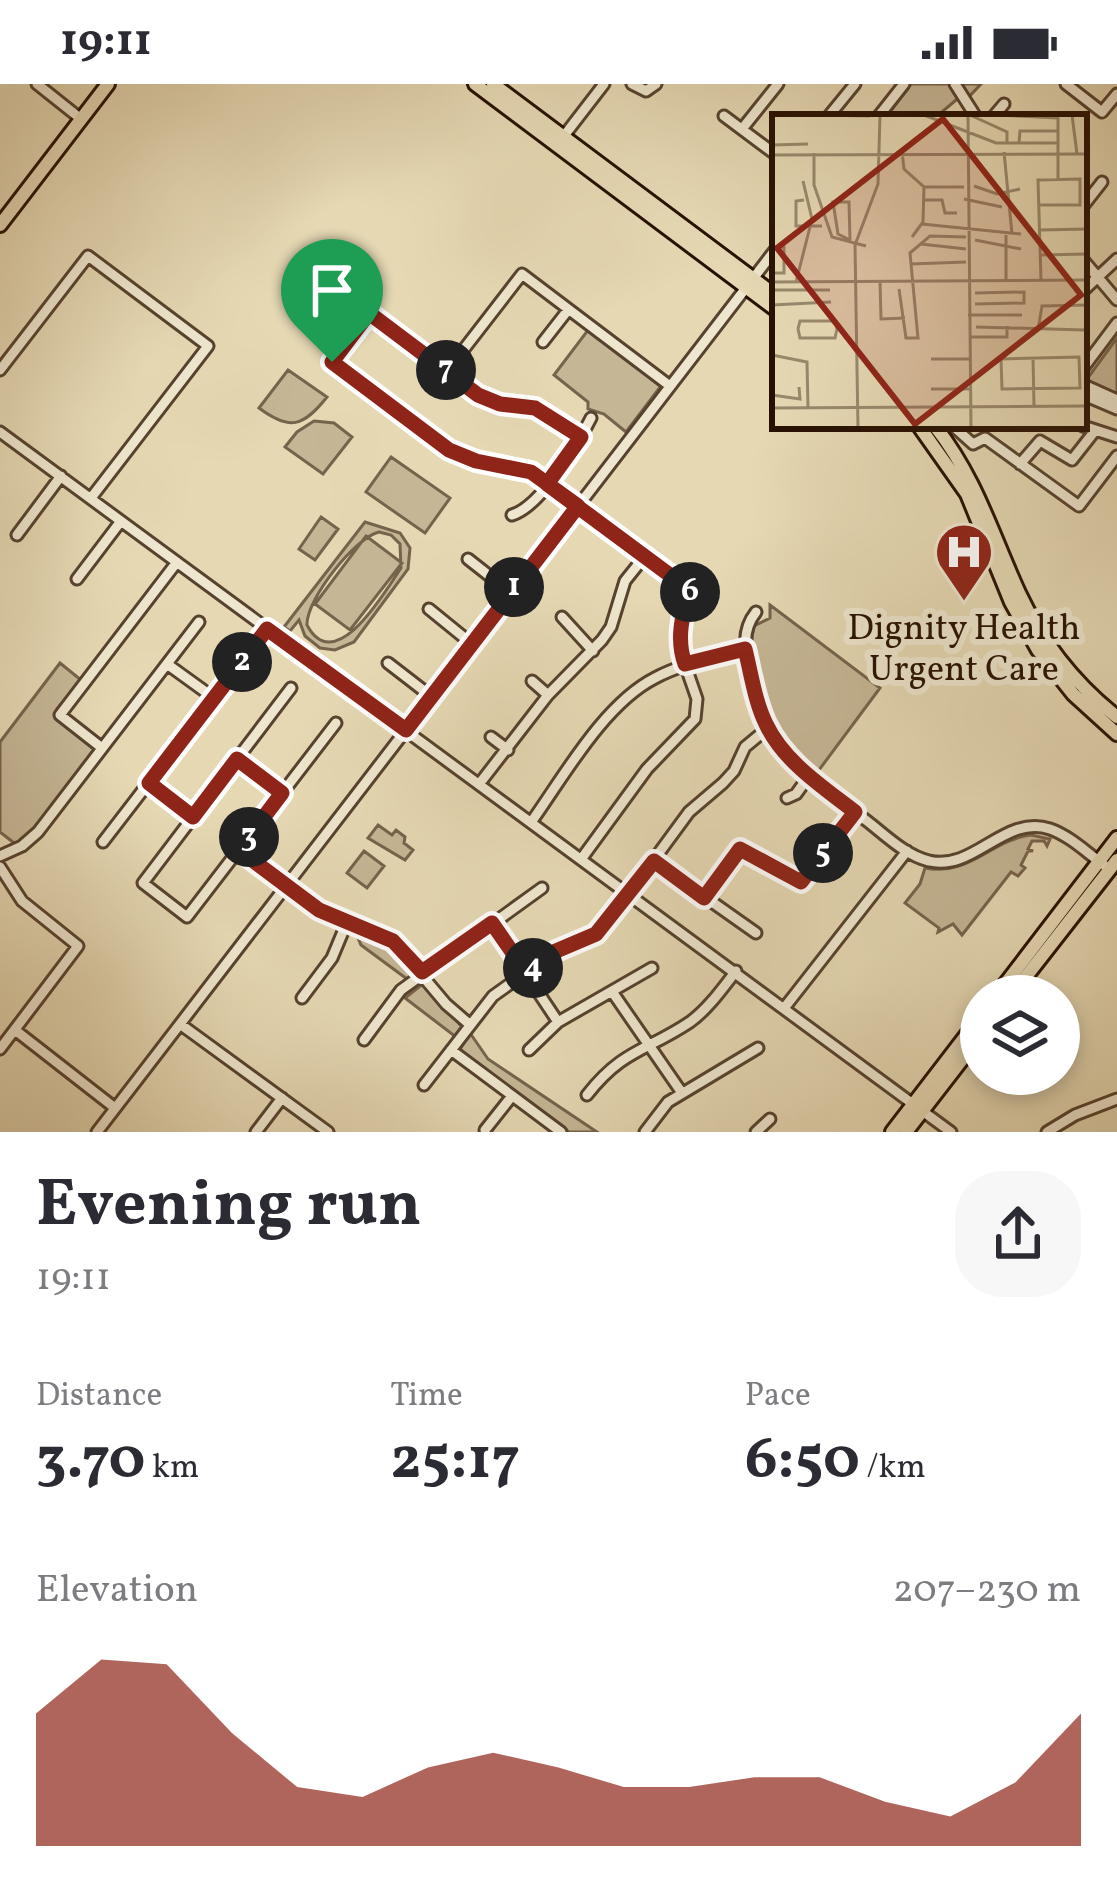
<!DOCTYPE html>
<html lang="en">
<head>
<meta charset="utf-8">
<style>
	body { margin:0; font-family:Vollkorn,serif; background:#f7f7f7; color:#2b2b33; height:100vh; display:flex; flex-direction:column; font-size:45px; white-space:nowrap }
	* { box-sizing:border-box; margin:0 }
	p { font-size:39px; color:#7c7c81 }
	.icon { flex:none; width:66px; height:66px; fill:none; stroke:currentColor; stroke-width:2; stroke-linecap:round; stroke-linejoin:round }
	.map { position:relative; height:1048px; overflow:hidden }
	.sheet { display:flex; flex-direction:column; background:#fff; flex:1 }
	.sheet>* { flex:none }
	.tools { position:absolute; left:960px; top:891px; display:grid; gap:24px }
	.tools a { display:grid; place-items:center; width:120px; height:120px; border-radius:50%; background:#fff; box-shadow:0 6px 18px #0003; font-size:60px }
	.pin { position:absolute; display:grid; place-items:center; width:102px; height:102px; color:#fff; margin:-123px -51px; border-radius:50% 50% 50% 0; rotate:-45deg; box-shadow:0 0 12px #0007 }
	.pin .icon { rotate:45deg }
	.km { position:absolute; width:60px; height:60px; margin:-30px; border-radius:50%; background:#222; color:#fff; font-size:33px; line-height:60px; text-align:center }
	.round { display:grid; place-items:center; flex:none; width:126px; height:126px; border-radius:48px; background:#f7f7f7 }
	.overview { display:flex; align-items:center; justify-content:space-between; height:204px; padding:0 36px }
	h1 { font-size:66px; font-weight:700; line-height:90px }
	.figures { display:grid; grid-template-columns:repeat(3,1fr); gap:18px; height:204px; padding:12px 36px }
	.figures div { display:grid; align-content:center }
	.figures b { font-size:60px; font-weight:700 }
	.figures small { font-size:33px; font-weight:400 }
	.figures p { font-size:33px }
	.chart { height:336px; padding:24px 36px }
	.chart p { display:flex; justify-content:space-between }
	.chart svg { width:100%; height:216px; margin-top:12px; fill:#8f2418; opacity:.7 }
	.status { display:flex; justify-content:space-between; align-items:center; height:84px; padding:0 60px; background:#fff; direction:ltr }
	.status svg { height:33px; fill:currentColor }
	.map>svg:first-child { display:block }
</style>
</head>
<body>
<div class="status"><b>19:11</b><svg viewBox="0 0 49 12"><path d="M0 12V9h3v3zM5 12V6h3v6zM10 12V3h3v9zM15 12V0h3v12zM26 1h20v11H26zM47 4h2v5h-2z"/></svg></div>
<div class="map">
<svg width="1117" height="1048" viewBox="0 0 1117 1048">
	<rect width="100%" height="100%" fill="#e5d8b3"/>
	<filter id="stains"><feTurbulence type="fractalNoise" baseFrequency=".00167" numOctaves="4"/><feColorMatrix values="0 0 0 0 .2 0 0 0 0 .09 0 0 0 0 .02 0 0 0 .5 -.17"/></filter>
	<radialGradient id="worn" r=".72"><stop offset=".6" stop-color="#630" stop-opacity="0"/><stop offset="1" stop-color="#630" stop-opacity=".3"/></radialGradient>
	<path fill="#c5b695" stroke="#76634c" stroke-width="3" fill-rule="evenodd" d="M911 0H981L966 16 962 11 936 33H886Z
		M588 246 661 302 626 348 604 330 588 325V318L554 291Z
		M1117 254V309L1098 304 1087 295Z
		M288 286 327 313C303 343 290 347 259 324Z
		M314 337 334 339 352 353 323 390 285 363 297 348Z
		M391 373 450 414 425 449 366 408Z
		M321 433 338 445 315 476 299 465Z
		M365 438 400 449 410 464 408 485 354 558 335 566 320 564 305 552 299 536 290 547 284 543ZM379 448 391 451 400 460 401 484C385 508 335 594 307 541 306 515 356 453 379 448Z
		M366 452 402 479 350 546 315 520Z
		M770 521 880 604 816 690C780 660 742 588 754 542L770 534Z
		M60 579 81 596 57 625 58 636 95 664 96 669 36 748 18 762 0 748V658Z
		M378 741 392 751 396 746 405 753 404 759 413 766 405 776 368 754Z
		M1031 751 1050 755 1047 762 1044 757H1032L1028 765 1033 767H1028L1021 781 1025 784 1018 792 1011 788 962 851 953 840 938 848 939 844 905 819 920 800 925 784C969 793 991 756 1031 751Z
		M364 767 384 782 367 804 347 789Z
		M355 847 389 860 417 886 407 895 361 861Z
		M424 899 462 943 456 953 405 914Z
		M470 949 488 975 597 1048H569L459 967Z"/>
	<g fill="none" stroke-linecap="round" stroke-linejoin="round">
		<g stroke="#56422e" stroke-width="15">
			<path id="minor" d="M37 0 81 35
				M632 0 646 7 656 0
				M955 0 976 33
				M1066 0 1102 28 1117 10
				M724 32 775 70
				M828 33 855 0
				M878 33 904 0
				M993 33 1004 20
				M742 45 778 0
				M560 57 604 0
				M1084 121 1102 98
				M88 172 208 262
				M1084 177 1117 216
				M1084 206 1117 175
				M543 258 568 226
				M1084 283 1117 239
				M0 286 88 172
				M447 287 522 190 670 302
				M1084 301 1117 316
				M1084 311 1117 325
				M953 342 973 360 985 354 1079 422 1117 372
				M1083 342 1117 353
				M0 348 951 1048
				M1020 380 1040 357 1072 376 1094 348
				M91 414 208 262
				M512 431C541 422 577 362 591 334
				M17 451 61 392
				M468 475 510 508
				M77 495 121 437
				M429 525 472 560
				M756 528C741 547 745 566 751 589 755 603 758 619 763 633 779 679 831 709 867 737 884 750 906 772 929 777 974 788 1004 730 1050 745 1070 752 1087 769 1104 781
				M562 533 593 567
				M388 579 432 613
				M167 580 214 614
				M532 597 548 611
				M291 604 143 799 187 833 336 639
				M491 653 508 666
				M102 664 60 631 177 478
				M237 675 282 709
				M149 699 193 733
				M480 699 548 611 602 556 611 543 625 497 645 472
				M787 714 796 710 809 692
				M532 737C564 692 604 620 655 594 683 579 714 574 745 565
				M103 758 267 545
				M239 766 319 826 393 857 446 920 468 939
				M0 772 22 762 38 748 199 538
				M582 774 647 685 695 635 697 615 680 566 683 526 690 506 531 388 463 374 332 278 369 229 478 311 500 320 535 324 582 353
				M654 777 756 849
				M0 783 22 817 78 862 0 965
				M704 813 740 765 801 798 855 728
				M492 839 558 938
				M613 909 682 1009
				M302 914 332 874 347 838
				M785 923 907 767
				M180 940 328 1048
				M15 946 115 1024
				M364 956 401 906 542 804
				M451 966 561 1048
				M529 966 558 938 652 884
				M424 1001 493 912 556 867 596 850 606 841 689 728 723 699 734 687 745 663 768 644
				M587 1011C623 965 647 967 690 938 708 925 722 905 736 887
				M485 1046 512 1012
				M97 1048 775 166
				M256 1048 282 1014
				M645 1048 668 1018 758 964
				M756 1048 770 1035
				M1047 1048 1075 1031 1117 1015"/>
		</g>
		<g stroke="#271002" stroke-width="18">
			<path id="major" d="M475 0 775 225
				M493 0 775 211
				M0 141 108 0
				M919 342 967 410 1011 518 1038 566 1073 610 1117 650
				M935 342C976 394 992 450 1019 509 1042 558 1075 600 1117 633
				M996 912 1117 754
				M1011 912 1117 776
				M892 1048 981 932
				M906 1048 981 951"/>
		</g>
		<use href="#minor" stroke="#eee6ce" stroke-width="9"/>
		<use href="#major" stroke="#e5d8b3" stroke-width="12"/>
	</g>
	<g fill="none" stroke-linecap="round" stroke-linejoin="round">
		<g stroke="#fff" stroke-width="24">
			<path id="route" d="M332 278 449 366 476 377 531 388 578 422 406 646 267 545 149 699 193 733 237 675 282 709 239 766 319 826 393 857 422 888 492 839 526 888 556 867 596 850 654 777 704 814 740 765 801 798 855 728C823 703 784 678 766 640 755 618 751 589 745 565L685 580C676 556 682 530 690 506L547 400 581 353 535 324 500 320 478 311 369 229 332 278"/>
		</g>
		<use href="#route" stroke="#8f2418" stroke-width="15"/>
	</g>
	<defs>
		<g id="hospital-pin" transform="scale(3)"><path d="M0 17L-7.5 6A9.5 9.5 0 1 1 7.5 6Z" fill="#8f2418" stroke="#eee6ce"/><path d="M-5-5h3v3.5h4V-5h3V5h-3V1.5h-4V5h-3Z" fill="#fff"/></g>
	</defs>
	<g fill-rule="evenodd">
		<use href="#hospital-pin" x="964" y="468"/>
	</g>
	<g text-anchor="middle" stroke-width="12" stroke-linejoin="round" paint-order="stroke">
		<g font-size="36" fill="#271002" stroke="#eee6ce">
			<text x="964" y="555">Dignity Health<tspan x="964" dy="41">Urgent Care</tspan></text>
		</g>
	</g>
	<g transform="translate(772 30)">
		<rect width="315" height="315" fill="#e5d8b3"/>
		<path fill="none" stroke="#99886c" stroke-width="3" d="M49 1 98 2M152 1 224 29H286M196 1 199 314M198 1 235 18V29M223 1 286 4M286 1V66M300 1 305 40M247 29 248 17H286M0 31 36 30M130 38 132 55 152 73 151 108 140 123M232 38 240 120M42 39V71L60 123 94 132M0 41 315 40M202 72 225 80 248 75M152 73H192M192 85 230 93M32 86 24 87V112H50M153 86H170L173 99H185M61 88H77L78 126 66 120ZM267 91H308V65L266 66 269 166M150 110 249 120M268 116 315 115M234 121V167M203 126 249 135M149 130 194 135M0 133H12V159H0M268 141 315 140M138 150 194 148M108 167 109 205 133 204M0 168 315 166M24 168 40 105 31 67M127 175 134 224H146L138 139 158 122 194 123M0 176H58M203 190 252 189V178L203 179M0 191 59 188M196 201H250M204 213 313 216M26 215 28 224H63L65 215M26 215 28 207H63L65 215M266 216 270 192 315 191M197 223H235V212M0 241 35 248 36 294M307 243 308 274 230 275 229 245ZM261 244 262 292M159 245H197M159 275H198M0 281 28 285 27 273M0 294 315 292M86 314 83 131 106 70 108 1"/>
		<path fill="#8f2418" fill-opacity="0.15" stroke="#8f2418" stroke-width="6" d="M171 5 309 181 143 310 5 134Z"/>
		<rect width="315" height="315" fill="none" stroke="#271002" stroke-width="6"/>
	</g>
	<rect width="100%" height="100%" filter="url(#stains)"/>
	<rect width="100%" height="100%" fill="url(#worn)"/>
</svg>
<div class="tools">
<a><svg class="icon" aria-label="layers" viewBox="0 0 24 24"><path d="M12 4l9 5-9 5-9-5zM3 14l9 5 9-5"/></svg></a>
</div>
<div class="pin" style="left:332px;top:278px;background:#1e9e55"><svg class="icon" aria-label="arrive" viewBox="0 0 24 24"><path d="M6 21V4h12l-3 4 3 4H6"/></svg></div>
<b class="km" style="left:514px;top:503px">1</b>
<b class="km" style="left:242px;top:578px">2</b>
<b class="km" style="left:249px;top:753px">3</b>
<b class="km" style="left:533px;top:884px">4</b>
<b class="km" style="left:823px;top:769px">5</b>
<b class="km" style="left:690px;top:508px">6</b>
<b class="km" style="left:446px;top:286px">7</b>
</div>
<section class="sheet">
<div class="overview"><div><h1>Evening run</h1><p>19:11</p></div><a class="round"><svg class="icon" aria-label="share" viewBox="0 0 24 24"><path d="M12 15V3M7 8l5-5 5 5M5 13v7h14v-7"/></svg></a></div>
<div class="figures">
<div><p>Distance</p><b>3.70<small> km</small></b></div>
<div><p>Time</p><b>25:17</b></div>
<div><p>Pace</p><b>6:50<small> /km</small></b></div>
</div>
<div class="chart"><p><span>Elevation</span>207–230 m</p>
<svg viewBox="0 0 160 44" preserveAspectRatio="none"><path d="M0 44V17L10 6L20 7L30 21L40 32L50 34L60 28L70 25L80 28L90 32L100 32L110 30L120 30L130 35L140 38L150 31L160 17V44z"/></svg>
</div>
</section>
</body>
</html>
